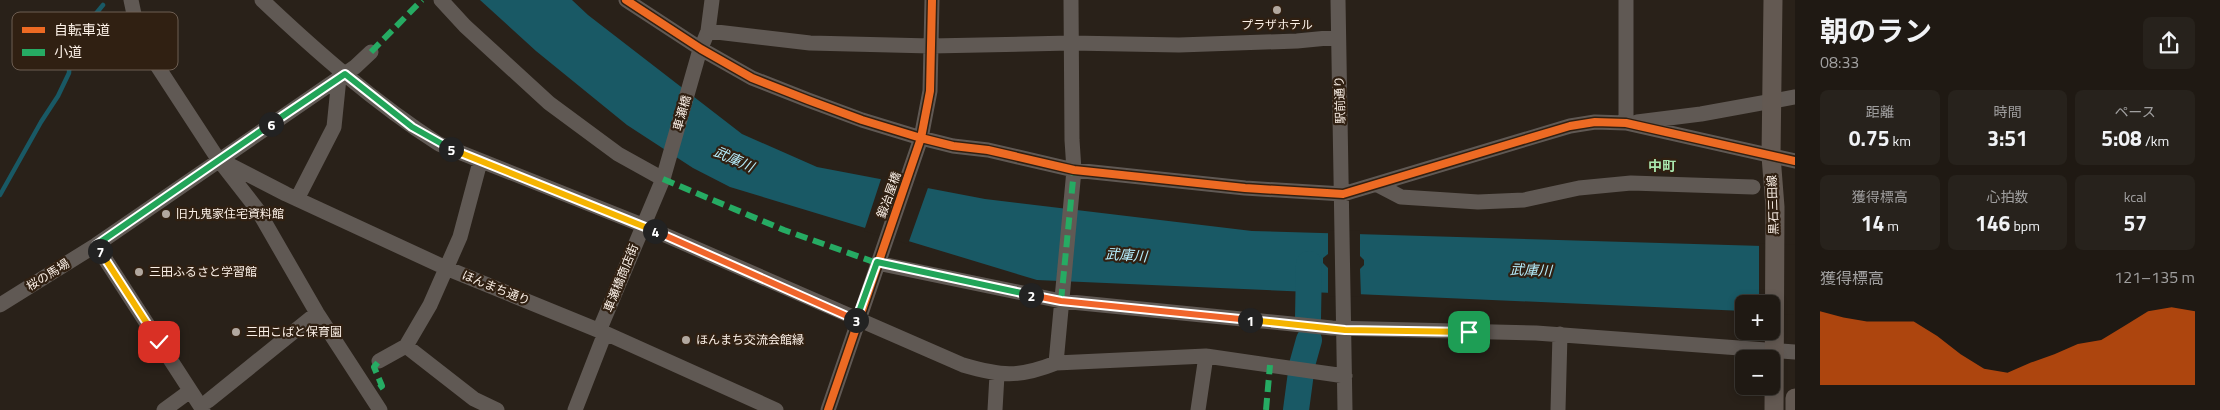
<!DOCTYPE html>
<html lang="ja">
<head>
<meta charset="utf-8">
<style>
	body { margin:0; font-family:"Titillium Web","Noto Sans JP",sans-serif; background:#27221c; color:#f1f3f6; height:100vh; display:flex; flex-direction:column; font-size:19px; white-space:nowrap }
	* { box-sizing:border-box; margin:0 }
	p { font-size:16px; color:#a1a0a0 }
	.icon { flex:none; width:28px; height:28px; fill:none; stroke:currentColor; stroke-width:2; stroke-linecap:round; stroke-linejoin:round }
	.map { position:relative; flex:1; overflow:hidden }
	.details { display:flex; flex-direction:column; background:#1f1913; width:425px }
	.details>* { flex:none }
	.fabs { position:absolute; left:1735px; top:295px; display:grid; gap:10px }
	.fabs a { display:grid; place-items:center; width:45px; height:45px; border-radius:8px; background:#1f1913; box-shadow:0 2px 8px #0003,0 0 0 1px #3c3833; font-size:25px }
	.pin { position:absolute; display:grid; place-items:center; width:42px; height:42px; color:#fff; margin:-21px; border-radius:10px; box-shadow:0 2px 8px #0006 }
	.km { position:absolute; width:25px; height:25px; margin:-12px; border-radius:50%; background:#222; color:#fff; font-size:14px; line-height:25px; text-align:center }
	.round { display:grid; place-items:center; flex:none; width:52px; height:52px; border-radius:8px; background:#27221c }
	.overview { display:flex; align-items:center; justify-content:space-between; height:85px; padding:0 25px }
	h1 { font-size:28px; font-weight:700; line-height:38px }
	.figures { display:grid; grid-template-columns:repeat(3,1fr); gap:8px; height:85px; padding:5px 25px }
	.figures div { display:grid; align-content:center; border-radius:8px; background:#27221c; text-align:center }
	.figures b { font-size:21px; font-weight:700 }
	.figures small { font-size:14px; font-weight:400 }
	.figures p { font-size:14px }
	.chart { height:140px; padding:10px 25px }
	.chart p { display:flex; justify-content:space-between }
	.chart svg { width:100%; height:90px; margin-top:5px; fill:#ea580c; opacity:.7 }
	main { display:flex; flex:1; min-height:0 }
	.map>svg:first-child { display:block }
</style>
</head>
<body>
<main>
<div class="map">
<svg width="1795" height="410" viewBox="0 0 1795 410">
	<rect width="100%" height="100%" fill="#292119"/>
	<path fill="#195965" d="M480 0H572L588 15 742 134 817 167 985 199 1252 231 1795 247 1771 304H1744V311L1037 280 730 187 693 168 627 125 536 51Z"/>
	<path fill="#292119" d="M882 176 929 185 908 244 864 231Z
		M1328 230 1360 231V256L1364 260V265L1360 269 1361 297 1328 296V268L1323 263V258L1328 254Z
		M1759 243 1795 245V315L1771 314V304H1759Z"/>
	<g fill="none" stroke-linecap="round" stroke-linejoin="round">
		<path stroke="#195965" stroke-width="4.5" d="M0 195 41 122 58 96 69 73 70 51 75 39 103 5"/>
		<path stroke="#195965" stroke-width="26" d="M1308 318 1309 264
			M1296 410 1302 365 1309 340"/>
		<path stroke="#605954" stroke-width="15" d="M131 0 135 19 156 64 218 159 257 209 317 313 380 410
			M262 0C317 52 375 103 439 144L642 225 963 365C1001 376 1018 378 1056 363L1206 356 1345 376
			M441 0 465 26 549 103 618 154 663 179
			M626 0 701 49 752 78 808 100 862 120 921 138 953 146 988 150 1074 170 1245 188 1343 194 1570 126 1595 122 1626 123 1795 161
			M1338 0 1345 410
			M1626 0V123
			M708 31 810 43 931 46 1071 43 1179 45 1297 41 1338 37
			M1637 122 1701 114 1795 97
			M218 159 286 194 446 268 605 333 776 410
			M480 162 460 237 430 305 406 346 474 399 497 410
			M1378 185 1401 197 1478 202 1524 200 1579 188 1631 183 1753 187
			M297 199 334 127 339 78
			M96 245 203 410
			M877 263 1061 301 1332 328 1536 333 1795 352
			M0 305 96 245 355 67 371 52
			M599 331 663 179 699 53 708 31 712 0
			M379 361 406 346
			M1056 363 1074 170 1072 140 1071 0
			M208 401 317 313
			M164 410 190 391
			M575 410 605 333
			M828 410 921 138 930 91 932 0
			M995 410 997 375
			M1198 410 1206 356
			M1558 410 1560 334"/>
		<path stroke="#635952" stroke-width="19" d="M1773 0 1771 156 1775 207 1774 410
			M1795 410V398"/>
		<path stroke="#26ab63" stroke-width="6" stroke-dasharray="12 6" stroke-linecap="butt" d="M371 52 422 0
			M663 179 784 230 877 263 1061 301 1345 330
			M1061 301 1074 170
			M379 388 382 386 374 367 379 361
			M1266 410 1270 365"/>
		<g stroke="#302012" stroke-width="11">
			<path id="cycleway" d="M626 0 701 49 752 78 808 100 862 120 921 138 953 146 988 150 1074 170 1245 188 1343 194 1570 126 1595 122 1626 123 1795 161
				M828 410 921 138 930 91 932 0"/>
		</g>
		<use href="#cycleway" stroke="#ed6a23" stroke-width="8"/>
	</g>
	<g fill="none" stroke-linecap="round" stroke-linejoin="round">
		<g stroke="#fff" stroke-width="10">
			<path id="split-1" d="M1250 320 1345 330 1469 332"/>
		</g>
		<g stroke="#fff" stroke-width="10">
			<path id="split-2" d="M1031 295 1061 301 1250 320"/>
		</g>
		<g stroke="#fff" stroke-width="10">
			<path id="split-3" d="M856 320 877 262 1031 295"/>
		</g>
		<g stroke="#fff" stroke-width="10">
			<path id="split-4" d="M655 231 856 320"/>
		</g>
		<g stroke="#fff" stroke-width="10">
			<path id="split-5" d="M451 149 655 231"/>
		</g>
		<g stroke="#fff" stroke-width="10">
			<path id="split-6" d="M271 124 345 74 412 127 451 149"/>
		</g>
		<g stroke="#fff" stroke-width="10">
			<path id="split-7" d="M100 251 96 245 271 124"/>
		</g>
		<g stroke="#fff" stroke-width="10">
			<path id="split-8" d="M100 251 159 342"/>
		</g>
		<use href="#split-1" stroke="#f5b400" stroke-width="6"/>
		<use href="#split-2" stroke="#f0652b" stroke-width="6"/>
		<use href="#split-3" stroke="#22a559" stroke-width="6"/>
		<use href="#split-4" stroke="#f0652b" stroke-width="6"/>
		<use href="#split-5" stroke="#f5b400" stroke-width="6"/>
		<use href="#split-6" stroke="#22a559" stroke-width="6"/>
		<use href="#split-7" stroke="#22a559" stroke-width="6"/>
		<use href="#split-8" stroke="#f5b400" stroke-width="6"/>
	</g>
	<g fill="#b2a89f" stroke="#302012" stroke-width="2">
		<circle cx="1277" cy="10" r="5"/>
		<circle cx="166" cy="214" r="5"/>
		<circle cx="139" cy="272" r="5"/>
		<circle cx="236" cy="332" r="5"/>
		<circle cx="686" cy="340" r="5"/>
	</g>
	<g text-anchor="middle" stroke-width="4.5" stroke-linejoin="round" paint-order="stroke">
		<g font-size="12" fill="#fbf0e7" stroke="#302012" text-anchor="start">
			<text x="1277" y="29" text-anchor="middle">プラザホテル</text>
			<text x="176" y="218">旧九鬼家住宅資料館</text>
			<text x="149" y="276">三田ふるさと学習館</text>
			<text x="246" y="336">三田こばと保育園</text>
			<text x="696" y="344">ほんまち交流会館縁</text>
		</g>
		<g font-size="12" fill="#fbf0e7" stroke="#302012">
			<text transform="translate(1340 100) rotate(-92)" y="4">駅前通り</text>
			<text transform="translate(682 113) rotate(-74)" y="4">車瀬橋</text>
			<text transform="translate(889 195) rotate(-70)" y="4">鍛冶屋橋</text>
			<text transform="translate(1773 205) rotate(-92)" y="4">黒石三田線</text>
			<text transform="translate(48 275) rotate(-32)" y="4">桜の馬場</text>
			<text transform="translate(621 278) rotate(-68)" y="4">車瀬橋商店街</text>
			<text transform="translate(496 288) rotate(22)" y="4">ほんまち通り</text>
		</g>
		<g font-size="14" font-style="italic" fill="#b6eefd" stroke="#302012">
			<text transform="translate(734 159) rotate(24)" y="5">武庫川</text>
			<text transform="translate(1126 255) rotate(4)" y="5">武庫川</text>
			<text transform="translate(1531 270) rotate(2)" y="5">武庫川</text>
		</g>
		<g font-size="14" font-weight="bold" fill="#a9e7af" stroke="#302012">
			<text x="1662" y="171">中町</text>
		</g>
	</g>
	<rect x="12" y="12" width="166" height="58" rx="8" fill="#302012" stroke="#6d5e52" stroke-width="1"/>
	<rect x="22" y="27" width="23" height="6" fill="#ed6a23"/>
	<rect x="22" y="49" width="23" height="7" fill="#26ab63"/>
	<g font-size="14" fill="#fbf0e7">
		<text x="54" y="35">自転車道</text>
		<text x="54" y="57">小道</text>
	</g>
</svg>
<div class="fabs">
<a>+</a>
<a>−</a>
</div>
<div class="pin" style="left:1469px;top:332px;background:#1e9e55"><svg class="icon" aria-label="arrive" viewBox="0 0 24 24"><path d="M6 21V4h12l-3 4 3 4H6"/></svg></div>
<div class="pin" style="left:159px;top:342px;background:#d93025"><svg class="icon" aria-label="check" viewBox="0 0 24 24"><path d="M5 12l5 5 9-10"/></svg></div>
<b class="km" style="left:1250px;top:320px">1</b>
<b class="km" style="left:1031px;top:295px">2</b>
<b class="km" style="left:856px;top:320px">3</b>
<b class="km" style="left:655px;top:231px">4</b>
<b class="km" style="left:451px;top:149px">5</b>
<b class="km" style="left:271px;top:124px">6</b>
<b class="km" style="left:100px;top:251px">7</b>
</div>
<section class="details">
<div class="overview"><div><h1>朝のラン</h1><p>08:33</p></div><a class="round"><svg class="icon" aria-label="share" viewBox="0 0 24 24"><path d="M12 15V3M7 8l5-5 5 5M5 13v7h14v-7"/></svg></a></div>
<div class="figures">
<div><p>距離</p><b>0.75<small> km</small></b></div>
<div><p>時間</p><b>3:51</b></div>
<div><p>ペース</p><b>5:08<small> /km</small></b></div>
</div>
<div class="figures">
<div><p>獲得標高</p><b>14<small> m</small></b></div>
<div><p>心拍数</p><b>146<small> bpm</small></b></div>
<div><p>kcal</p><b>57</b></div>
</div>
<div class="chart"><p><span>獲得標高</span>121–135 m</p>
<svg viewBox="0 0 160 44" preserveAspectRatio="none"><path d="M0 44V8L10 11L20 13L30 13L40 13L50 20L60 29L70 36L80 38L90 33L100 29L110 24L120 22L130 15L140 8L150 6L160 8V44z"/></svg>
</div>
</section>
</main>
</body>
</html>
